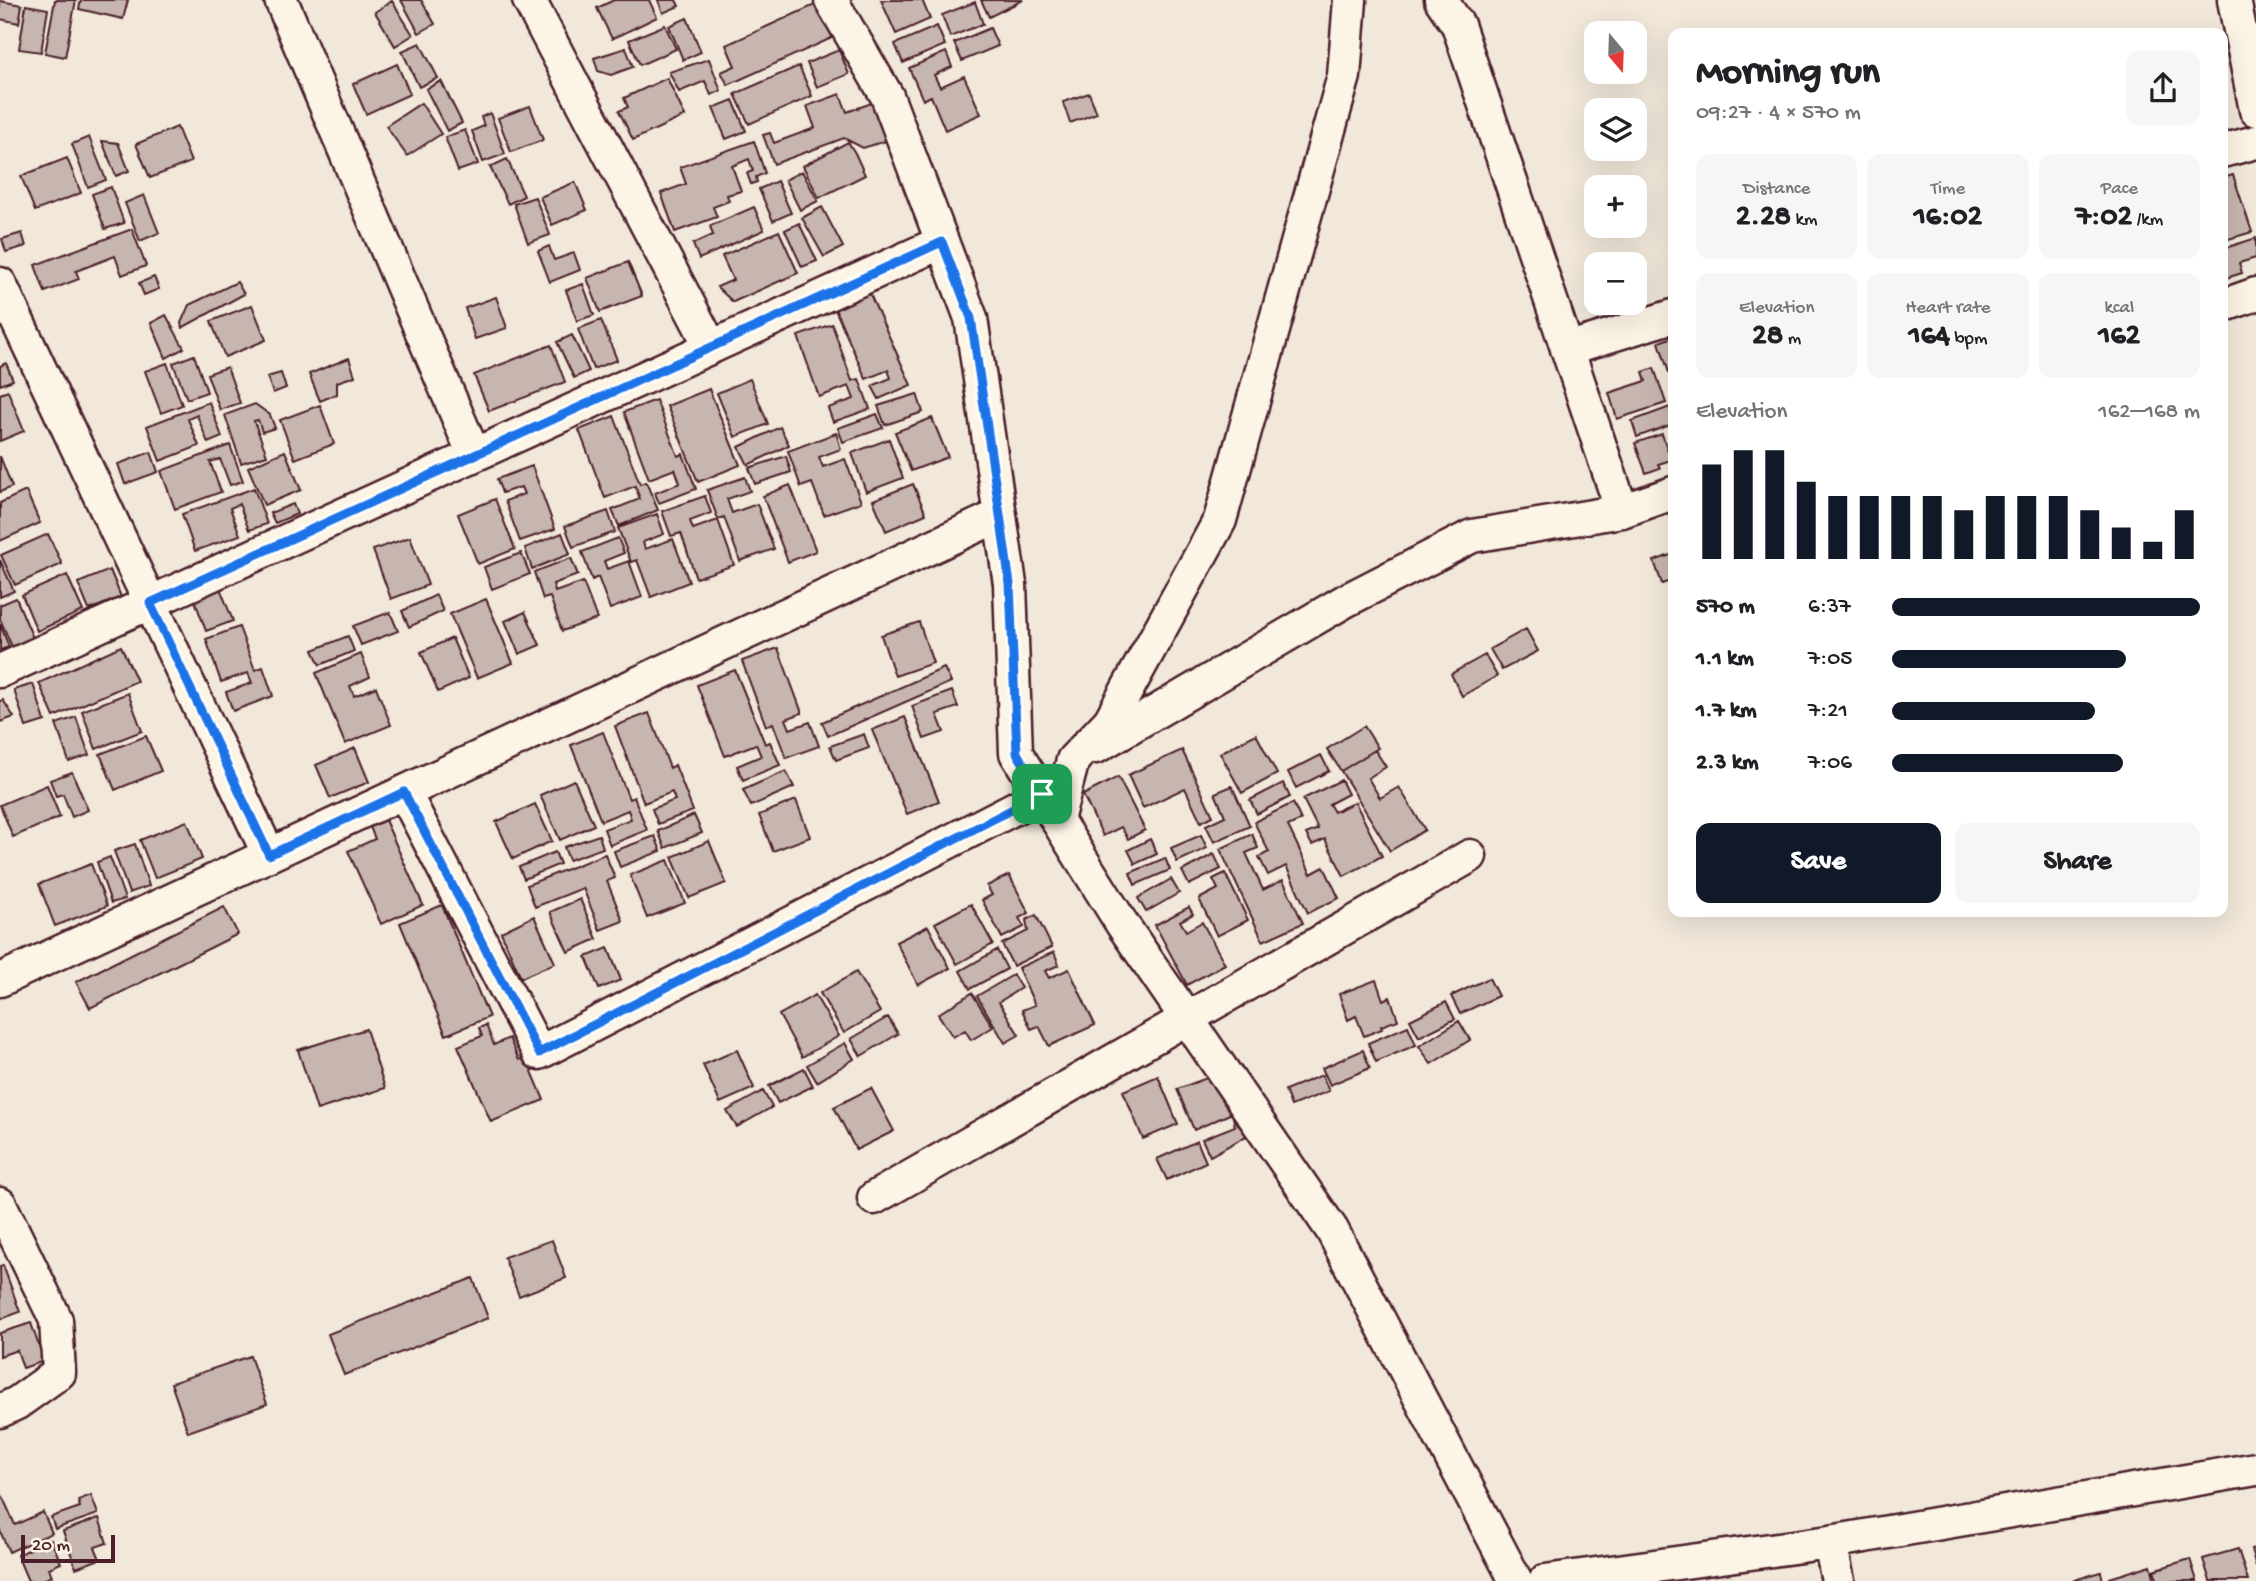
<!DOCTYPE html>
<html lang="en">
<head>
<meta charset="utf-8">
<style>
	body { margin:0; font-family:"Gochi Hand",sans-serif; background:#f6f6f6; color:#202124; height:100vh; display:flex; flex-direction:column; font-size:26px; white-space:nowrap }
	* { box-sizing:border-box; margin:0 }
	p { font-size:23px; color:#757577 }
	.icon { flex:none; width:38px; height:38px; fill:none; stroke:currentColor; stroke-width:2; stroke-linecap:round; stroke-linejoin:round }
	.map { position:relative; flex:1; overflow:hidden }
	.sheet { position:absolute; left:1668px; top:28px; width:560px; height:889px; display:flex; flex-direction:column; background:#fff; border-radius:14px; box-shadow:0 7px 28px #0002 }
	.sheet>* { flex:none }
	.needle { width:46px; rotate:161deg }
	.controls { position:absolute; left:1584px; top:21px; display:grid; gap:14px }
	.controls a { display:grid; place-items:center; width:63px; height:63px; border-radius:14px; background:#fff; box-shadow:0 7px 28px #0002; font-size:35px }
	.scale { position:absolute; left:21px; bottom:18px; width:94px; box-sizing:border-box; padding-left:7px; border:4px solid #4a1f2b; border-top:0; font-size:19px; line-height:24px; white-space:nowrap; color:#4a1f2b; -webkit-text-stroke:5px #fcf5e5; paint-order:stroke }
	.pin { position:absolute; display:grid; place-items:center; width:60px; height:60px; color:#fff; margin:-30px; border-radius:14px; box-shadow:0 4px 10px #0006 }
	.round { display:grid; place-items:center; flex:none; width:74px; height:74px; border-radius:14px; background:#f6f6f6 }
	.overview { display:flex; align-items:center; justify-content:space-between; height:119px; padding:0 28px }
	h1 { font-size:38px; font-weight:700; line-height:52px }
	.metrics { display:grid; grid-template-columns:repeat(3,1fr); gap:10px; height:119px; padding:7px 28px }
	.metrics div { display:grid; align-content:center; border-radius:14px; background:#f6f6f6; text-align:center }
	.metrics b { font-size:30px; font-weight:700 }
	.metrics small { font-size:19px; font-weight:400 }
	.metrics p { font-size:19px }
	.chart { height:196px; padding:14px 28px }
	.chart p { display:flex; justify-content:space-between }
	.chart svg { width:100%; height:126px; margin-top:7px; stroke:#111827; stroke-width:6 }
	.cta { display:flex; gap:14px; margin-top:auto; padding:14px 28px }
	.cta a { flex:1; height:80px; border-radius:14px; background:#111827; color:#fff; font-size:28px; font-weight:700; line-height:80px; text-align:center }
	.cta a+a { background:#f6f6f6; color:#202124 }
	ul { padding:0 28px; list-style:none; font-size:23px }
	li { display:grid; grid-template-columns:112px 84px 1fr; align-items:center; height:52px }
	li i { height:18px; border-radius:9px; background:#111827 }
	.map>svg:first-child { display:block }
</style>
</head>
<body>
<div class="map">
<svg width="2256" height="1581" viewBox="0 0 2256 1581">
	<rect width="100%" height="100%" fill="#f1e8da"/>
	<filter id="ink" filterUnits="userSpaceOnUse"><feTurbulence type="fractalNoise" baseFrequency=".0143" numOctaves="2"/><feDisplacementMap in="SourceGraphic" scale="14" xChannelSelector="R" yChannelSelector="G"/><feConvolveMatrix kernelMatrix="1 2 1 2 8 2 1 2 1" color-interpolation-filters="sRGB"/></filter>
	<g filter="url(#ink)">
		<path fill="#c7b6af" stroke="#4a1f2b" stroke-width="2" d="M55 0H76L65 57 45 53Z
			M81 0H128L123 19 79 9Z
			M401 0H421L435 24 419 33Z
			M614 0H649L657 17 612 39 597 8Z
			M658 0H676L679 6 663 13Z
			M881 0H922L930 19 896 34Z
			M981 0H1023L989 17Z
			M0 1 22 5 19 23 0 19Z
			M392 1 413 35 395 46 375 12Z
			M975 2 983 24 950 37 942 15Z
			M819 3 834 37 728 85 721 72 735 66 726 45Z
			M26 5 48 9 41 52 19 49Z
			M687 18 701 52 683 60 669 26Z
			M665 25 676 49 640 65 629 40Z
			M937 26 945 45 903 63 895 44Z
			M990 28 998 46 962 61 954 43Z
			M420 43 438 78 419 87 402 51Z
			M626 48 633 67 611 75 598 71 594 58Z
			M839 50 849 74 817 87 807 63Z
			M946 52 952 67 934 75 940 87 964 76 981 114 945 130 931 96 923 100 909 68Z
			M709 59 721 91 711 95 705 81 679 92 669 72Z
			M397 64 410 94 366 114 353 84Z
			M799 66 812 96 749 124 735 94Z
			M667 78 685 116 633 140 619 111 628 107 624 98Z
			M441 81 462 123 447 131 426 89Z
			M1089 93 1097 113 1070 123 1063 102Z
			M840 94 847 112 877 101 892 139 863 148 844 138 774 164 763 135 770 133 774 143 815 128 807 106Z
			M733 100 746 131 726 139 713 108Z
			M421 103 441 134 407 156 386 126Z
			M530 106 543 140 511 152 498 118Z
			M490 113 505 154 483 162 472 131 484 126 481 117Z
			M177 127 191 162 150 178 136 144Z
			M465 130 478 164 458 171 445 137Z
			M89 137 106 180 88 187 72 144Z
			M102 141 118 143 129 171 116 176Z
			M754 141 765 173 756 177 757 182 751 184 747 173 753 171 749 159 732 166 741 191 727 195 729 201 713 207 717 217 675 232 661 193 686 184 680 167Z
			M848 142 855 153 865 175 819 198 803 166Z
			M67 158 81 193 35 211 21 176Z
			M507 159 524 196 508 204 490 167Z
			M802 171 818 201 800 210 785 180Z
			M2233 175 2252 232 2222 241V178Z
			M777 181 791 213 773 221 759 189Z
			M575 182 587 210 552 225 540 197Z
			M111 187 124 223 105 229 92 194Z
			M144 195 159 233 140 241 125 203Z
			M535 197 550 235 528 243 514 204Z
			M754 207 764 230 699 259 693 244 713 235 710 226Z
			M822 207 843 247 824 257 802 218Z
			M799 223 817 261 802 267 785 230Z
			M132 229 146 266 122 275 115 256 76 271 79 279 45 292 35 265Z
			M779 231 798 273 733 302 717 287 733 280 722 256Z
			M22 233 26 246 6 252 2 239Z
			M2256 238V258L2239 263 2242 273 2223 279 2222 249Z
			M549 246 554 260 574 253 580 270 550 282 538 251Z
			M628 262 642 296 600 312 587 278Z
			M154 277 159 289 144 295 139 283Z
			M237 282 244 294 182 328 181 323 189 305Z
			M583 284 594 315 577 321 566 290Z
			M869 292 911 385 879 399 872 386 891 378 888 370 866 379 834 307Z
			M496 297 507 328 475 339 465 308Z
			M252 305 266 340 225 357 211 321Z
			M166 315 184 348 166 358 151 323Z
			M601 320 617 360 593 369 578 329Z
			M832 324 852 381 859 379 870 409 833 422 828 408 854 399 849 386 819 397 798 336Z
			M572 335 589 371 574 378 557 342Z
			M1673 337V378L1671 379 1659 342Z
			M551 345 565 382 489 411 474 375Z
			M194 355 207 392 187 399 173 363Z
			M349 358 355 376 337 382V394L320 401 309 374Z
			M6 363 13 380 0 385V366Z
			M167 363 182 405 161 413 145 371Z
			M227 367 240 403 220 410 207 374Z
			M1654 368 1666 403 1617 419 1609 393 1646 381 1643 372Z
			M281 373 286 388 273 393 267 377Z
			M750 379 768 424 735 437 717 393Z
			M709 389 740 465 698 482 667 406Z
			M8 391 24 431 0 441V394Z
			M917 394 923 412 885 425 878 406Z
			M656 400 678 456 683 454 696 489 659 503 655 493 680 483 675 469 649 479 624 412Z
			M209 402 222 437 208 443 197 415 188 419 199 446 160 461 147 426Z
			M255 404 270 415 275 428 262 432 258 420 254 421 267 455 241 463 225 415Z
			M320 405 334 444 295 459 280 420Z
			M1673 406V424L1637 437 1632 421Z
			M877 414 883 428 843 442 838 428Z
			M614 416 640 484 646 482 658 510 619 526 612 510 640 499 635 486 605 498 579 430Z
			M932 418 948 457 911 471 895 432Z
			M780 427 789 445 748 465 739 447Z
			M836 433 841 449 819 457 823 467 845 459 861 502 824 515 812 483 801 487 788 451Z
			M1662 434 1671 460 1658 464 1660 468 1646 473 1635 443Z
			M889 439 903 478 866 492 852 453Z
			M230 445 243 481 230 485 220 459 210 462 221 492 175 509 161 471Z
			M285 451 301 490 264 505 248 467Z
			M151 452 158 472 125 484 118 464Z
			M0 456 12 487 0 492Z
			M786 456 791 472 755 484 749 468Z
			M532 466 555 529 520 541 505 501 524 494 521 487 502 493 497 479Z
			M745 477 750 491 727 499 732 513 757 504 774 549 740 561 724 517 718 519 707 490Z
			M913 484 926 514 886 531 873 500Z
			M790 485 816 551 788 562 763 496Z
			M254 488 267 524 249 530 239 504 230 508 240 535 195 551 182 514Z
			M26 491 40 523 0 541V503Z
			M705 496 711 513 690 521 693 529 718 520 734 565 696 578 681 533 671 536 662 511Z
			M495 499 515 549 478 564 458 514Z
			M293 504 297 514 275 523 270 513Z
			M608 511 615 532 573 547 565 526Z
			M657 514 664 534 643 542 645 549 673 539 689 582 651 597 637 560 631 562 618 528Z
			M562 533 570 554 532 569 525 548Z
			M48 534 62 564 15 585 1 555Z
			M410 537 428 585 391 599 373 550Z
			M618 538 624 553 604 561 607 569 629 561 642 597 610 609 598 577 592 580 582 552Z
			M521 553 530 574 492 589 484 567Z
			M1673 554V580L1662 584 1654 561Z
			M571 558 578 575 553 584 555 592 583 582 597 619 562 631 550 597 543 599 534 572Z
			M0 560 14 591 0 597Z
			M110 570 121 597 89 610 78 583Z
			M67 575 83 611 37 631 22 595Z
			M220 588 233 621 206 631 194 598Z
			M436 595 443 611 409 627 402 611Z
			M16 598 33 638 12 647 0 619V605Z
			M486 599 513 663 477 678 450 614Z
			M390 612 398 631 361 645 353 626Z
			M525 612 540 645 519 654 505 621Z
			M919 622 933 663 895 676 881 635Z
			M0 624 9 647 0 650Z
			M239 627 255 670 263 667 273 696 233 711 226 692 252 683 248 673 221 682 206 639Z
			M1526 629 1538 651 1502 670 1490 649Z
			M348 636 354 651 320 665 313 650Z
			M452 638 469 678 438 692 421 652Z
			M121 646 137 681 54 717 39 683Z
			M778 648 802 713 786 719 790 729 810 722 819 746 786 758 773 723 766 726 742 661Z
			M361 654 370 677 350 686 354 696 376 687 391 725 345 744 316 673Z
			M1485 655 1497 676 1462 696 1451 674Z
			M944 668 951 682 828 736 822 722Z
			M735 670 765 744 770 742 780 765 743 780 737 766 761 756 756 744 725 756 697 685Z
			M33 684 45 721 26 727 14 690Z
			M952 691 958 707 937 714 944 732 924 739 912 706Z
			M128 693 142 731 96 749 82 711Z
			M3 700 14 717 0 722V701Z
			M649 713 670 768 675 765 693 811 658 824 652 809 675 800 672 792 644 803 615 726Z
			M76 717 89 755 69 762 56 724Z
			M905 717 939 801 907 814 872 730Z
			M1364 726 1378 748 1341 771 1327 749Z
			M603 732 629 799 634 797 647 830 610 845 604 829 631 819 628 810 601 821 571 745Z
			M864 734 869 748 836 760 830 746Z
			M1256 734 1277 774 1242 793 1220 753Z
			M146 736 161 771 115 790 100 754Z
			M355 748 369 782 330 798 316 765Z
			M1182 750 1213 816 1201 822 1185 788 1143 808 1128 775Z
			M1375 750 1386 767 1368 778 1380 798 1399 787 1425 830 1390 851 1341 771Z
			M1321 755 1329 771 1296 788 1288 772Z
			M786 771 794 787 751 806 743 790Z
			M72 772 88 810 72 817 63 794 56 796 50 780Z
			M1118 777 1145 830 1128 839 1121 827 1103 836 1083 795Z
			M574 780 594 825 560 840 540 795Z
			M1341 780 1348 794 1329 804 1334 812 1355 802 1382 856 1344 876 1325 839 1312 845 1306 834 1318 829 1303 799Z
			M1283 783 1290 797 1257 814 1250 800Z
			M47 785 60 817 13 837 0 805Z
			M1232 786 1250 826 1214 842 1206 825 1225 816 1215 793Z
			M796 800 810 837 773 851 759 815Z
			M1293 803 1301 820 1288 826 1311 874 1324 867 1339 898 1308 913 1286 866 1268 875 1259 857 1269 852 1254 822Z
			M535 804 552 841 513 859 496 822Z
			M694 815 702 833 665 848 658 831Z
			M385 820 423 905 381 924 348 851 375 839 370 827Z
			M187 821 202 859 155 878 140 840Z
			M1252 834 1258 848 1246 853 1263 890 1283 880 1303 923 1263 941 1220 849Z
			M599 835 603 848 569 860 564 847Z
			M1201 835 1207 848 1177 862 1171 848Z
			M655 836 661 851 620 867 614 851Z
			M1150 839 1157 854 1135 864 1128 850Z
			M709 841 726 883 689 898 672 857Z
			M135 844 149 886 129 893 114 851Z
			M555 852 560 864 524 879 519 867Z
			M605 854 615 878 607 881 623 921 600 930 583 888 535 907 527 885Z
			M1214 854 1221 869 1189 885 1182 871Z
			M110 857 125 899 111 903 97 862Z
			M1165 858 1170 870 1135 885 1130 873Z
			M668 860 685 903 647 918 630 875Z
			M91 864 107 906 55 926 39 884Z
			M1225 873 1248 920 1217 936 1199 899 1218 889 1213 879Z
			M1009 875 1029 913 1019 918 1024 927 1002 938 982 900 992 895 987 886Z
			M1171 879 1179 893 1146 912 1138 898Z
			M580 899 597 939 568 952 550 912Z
			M971 904 993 944 957 964 935 923Z
			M442 905 489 1017 446 1035 400 923Z
			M224 907 238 934 90 1008 76 982Z
			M1189 907 1193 914 1180 921 1186 931 1202 922 1225 964 1187 985 1155 925Z
			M1036 915 1052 947 1013 966 1002 944 1028 931 1026 920Z
			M534 916 555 963 521 978 501 932Z
			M928 926 950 968 918 985 896 942Z
			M608 948 621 980 599 989 586 957Z
			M997 950 1007 969 970 989 960 971Z
			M1054 952 1059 965 1045 971 1049 978 1069 969 1095 1025 1049 1046 1039 1026 1031 1029 1022 1010 1035 1005 1018 968Z
			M856 972 880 1012 844 1033 820 993Z
			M1013 975 1021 988 999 1002 1019 1035 1005 1043 977 996Z
			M1489 978 1498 996 1460 1014 1451 996Z
			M1376 980 1383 1000 1390 997 1398 1020 1381 1026 1382 1029 1364 1036 1356 1016 1348 1020 1339 994Z
			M972 993 993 1027 971 1040 965 1030 953 1037 938 1014Z
			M815 995 839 1036 802 1057 779 1015Z
			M1446 1002 1455 1019 1419 1037 1410 1020Z
			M888 1017 898 1034 861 1056 851 1039Z
			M1459 1021 1470 1040 1431 1064 1419 1046Z
			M486 1025 494 1045 509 1038 519 1060 526 1057 544 1100 491 1122 458 1046 482 1036 479 1028Z
			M1408 1026 1416 1045 1376 1062 1368 1043Z
			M366 1029 385 1088 317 1110 298 1050Z
			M845 1043 854 1059 817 1082 807 1065Z
			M737 1050 754 1088 720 1103 703 1065Z
			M1363 1050 1370 1068 1330 1085 1322 1068Z
			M804 1068 813 1086 778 1103 769 1086Z
			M1215 1075 1228 1108 1238 1107 1239 1122 1246 1136 1210 1156 1202 1139 1235 1126 1232 1113 1194 1130 1177 1089Z
			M1322 1075 1329 1091 1291 1106 1285 1090Z
			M1158 1076 1178 1124 1143 1139 1123 1091Z
			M871 1088 894 1131 856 1150 834 1107Z
			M763 1091 772 1107 737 1127 727 1111Z
			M1197 1141 1206 1162 1167 1180 1157 1159Z
			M552 1240 566 1278 519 1296 504 1257Z
			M3 1265 20 1312 1 1319 0 1266Z
			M473 1278 488 1318 344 1375 328 1334Z
			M31 1323 44 1361 23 1368 17 1350 0 1356V1333Z
			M250 1356 267 1404 188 1432 171 1383Z
			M0 1491 15 1525 43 1512 52 1533 9 1552 0 1531Z
			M91 1495 98 1514 55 1529 51 1517 80 1507 78 1500Z
			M99 1518 107 1543 95 1547 100 1559 76 1568 63 1531Z
			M51 1540 61 1563 49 1568 52 1576 41 1581H28L17 1555Z
			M2256 1548V1567L2251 1549Z
			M2238 1549 2248 1581H2210L2203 1559Z
			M2190 1559 2197 1581H2158L2154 1570Z
			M2151 1565 2155 1581H2111L2110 1578Z
			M2101 1572 2103 1581H2071Z"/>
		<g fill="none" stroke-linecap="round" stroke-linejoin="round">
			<g stroke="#4a1f2b" stroke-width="37">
				<path id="minor" d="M281 0 474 455
					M529 0 711 347
					M831 0 887 96 971 318 1010 584 1016 753 1057 820
					M1350 0 1344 76 1220 520 1110 721 1073 760 1057 820 1122 924 1332 1230 1516 1581
					M1441 0 1458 25 1622 511
					M2234 0 2256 110
					M2222 151 2256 142
					M0 284 269 855
					M2222 306 2256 294
					M1567 349 1673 316
					M0 671 942 242
					M1096 747 1345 601 1472 536 1622 511 1673 493
					M404 792 539 1053 1042 794
					M0 980 1000 515
					M874 1198 1470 856
					M0 1204 56 1320 59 1373 17 1403 0 1411
					M1830 1542 1838 1581
					M1545 1581 1830 1542 2256 1469"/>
			</g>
			<use href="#minor" stroke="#fcf5e5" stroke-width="32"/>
		</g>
	</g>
	<g fill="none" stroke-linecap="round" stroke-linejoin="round" filter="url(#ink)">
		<g stroke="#fff" stroke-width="14">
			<path id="route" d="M942 242 971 318 1000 515 1010 584 1017 753 1042 794 539 1053 404 792 269 855 150 603Z"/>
		</g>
		<use href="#route" stroke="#1a73e8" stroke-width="9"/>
	</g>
</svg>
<div class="controls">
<a><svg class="needle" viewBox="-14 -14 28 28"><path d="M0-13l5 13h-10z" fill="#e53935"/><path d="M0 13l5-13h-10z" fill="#757577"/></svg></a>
<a><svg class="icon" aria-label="layers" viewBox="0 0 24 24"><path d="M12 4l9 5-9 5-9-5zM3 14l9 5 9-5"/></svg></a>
<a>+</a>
<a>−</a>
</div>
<div class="scale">20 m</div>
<div class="pin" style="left:1042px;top:794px;background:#1e9e55"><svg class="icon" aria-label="arrive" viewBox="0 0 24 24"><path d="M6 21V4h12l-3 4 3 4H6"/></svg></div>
<section class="sheet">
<div class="overview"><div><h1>Morning run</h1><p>09:27 · 4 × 570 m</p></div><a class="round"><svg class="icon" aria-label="share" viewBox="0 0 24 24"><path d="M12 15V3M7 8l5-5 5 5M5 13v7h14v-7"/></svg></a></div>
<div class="metrics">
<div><p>Distance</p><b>2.28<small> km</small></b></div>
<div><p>Time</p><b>16:02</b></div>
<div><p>Pace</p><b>7:02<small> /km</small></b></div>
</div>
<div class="metrics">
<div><p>Elevation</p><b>28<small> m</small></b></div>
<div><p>Heart rate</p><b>164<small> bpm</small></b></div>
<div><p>kcal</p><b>162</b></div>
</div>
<div class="chart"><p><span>Elevation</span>162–168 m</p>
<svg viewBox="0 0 160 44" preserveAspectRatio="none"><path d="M5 44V11M15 44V6M25 44V6M35 44V17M45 44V22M55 44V22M65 44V22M75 44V22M85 44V27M95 44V22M105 44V22M115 44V22M125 44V27M135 44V33M145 44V38M155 44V27"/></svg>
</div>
<ul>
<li><b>570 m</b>6:37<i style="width:100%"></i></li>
<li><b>1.1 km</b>7:05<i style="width:76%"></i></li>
<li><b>1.7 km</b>7:21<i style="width:66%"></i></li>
<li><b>2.3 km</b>7:06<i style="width:75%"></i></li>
</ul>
<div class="cta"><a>Save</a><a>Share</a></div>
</section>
</div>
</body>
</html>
